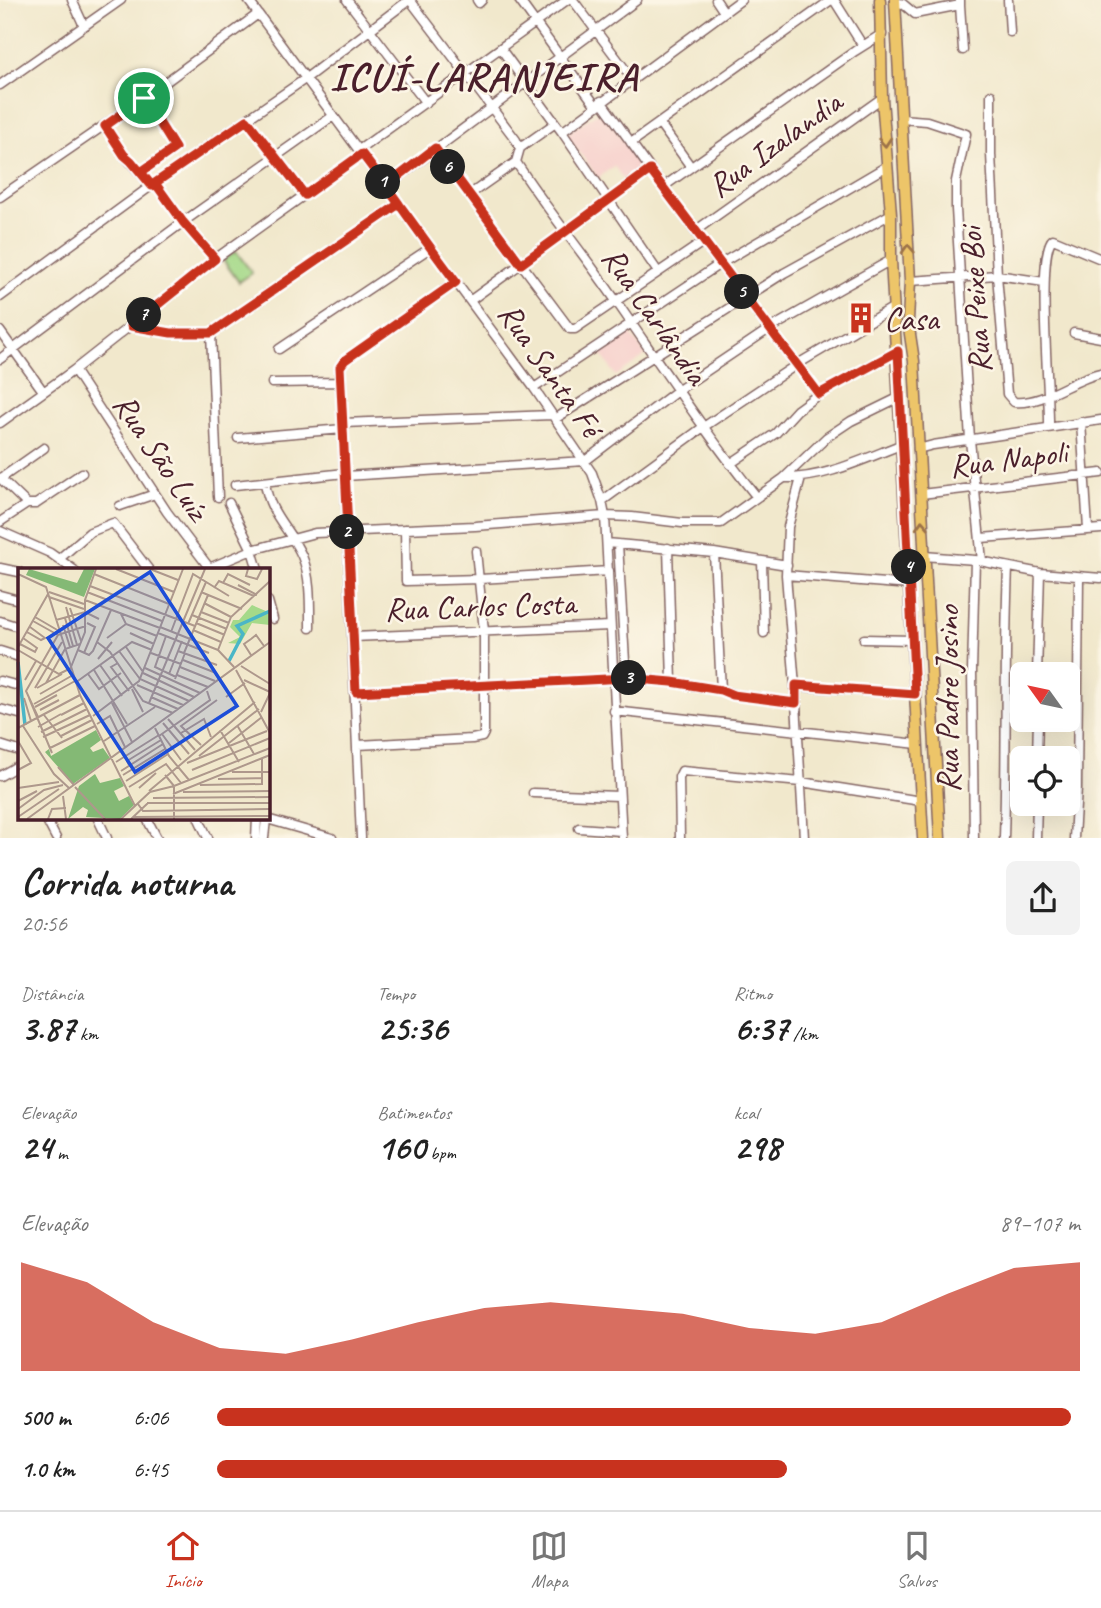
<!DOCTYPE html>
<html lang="pt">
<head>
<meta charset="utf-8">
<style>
	body { margin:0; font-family:Caveat,sans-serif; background:#f2f2f2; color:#222; height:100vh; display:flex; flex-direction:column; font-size:26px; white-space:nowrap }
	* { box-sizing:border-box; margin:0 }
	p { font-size:23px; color:#767676 }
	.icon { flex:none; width:38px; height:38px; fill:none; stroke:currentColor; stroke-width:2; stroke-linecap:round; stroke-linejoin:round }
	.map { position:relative; height:838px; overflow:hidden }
	.sheet { display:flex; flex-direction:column; background:#fff; flex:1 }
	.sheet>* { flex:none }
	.needle { width:46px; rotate:303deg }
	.fabs { position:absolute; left:1010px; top:662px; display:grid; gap:14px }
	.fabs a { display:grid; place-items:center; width:70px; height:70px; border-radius:10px; background:#fff; box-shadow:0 7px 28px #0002; font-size:35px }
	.pin { position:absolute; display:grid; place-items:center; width:60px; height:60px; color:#fff; margin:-30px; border:4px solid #fff; border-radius:50%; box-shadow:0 2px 7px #0007 }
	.km { position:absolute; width:35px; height:35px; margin:-18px; border-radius:50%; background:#222; color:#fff; font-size:19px; line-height:35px; text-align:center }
	.round { display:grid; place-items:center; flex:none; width:74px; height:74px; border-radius:10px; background:#f2f2f2 }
	.headline { display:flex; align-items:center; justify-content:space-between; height:119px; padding:0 21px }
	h1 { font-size:38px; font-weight:600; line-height:52px }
	.stats { display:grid; grid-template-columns:repeat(3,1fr); gap:10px; height:119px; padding:7px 21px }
	.stats div { display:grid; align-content:center }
	.stats b { font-size:35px; font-weight:600 }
	.stats small { font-size:19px; font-weight:400 }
	.stats p { font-size:19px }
	.chart { height:196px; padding:14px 21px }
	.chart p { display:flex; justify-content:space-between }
	.chart svg { width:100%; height:126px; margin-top:7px; fill:#c8321e; opacity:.7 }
	ul { padding:0 21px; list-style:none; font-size:23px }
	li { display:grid; grid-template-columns:112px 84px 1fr; align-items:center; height:52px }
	li i { height:18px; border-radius:9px; background:#c8321e }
	.tab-bar { display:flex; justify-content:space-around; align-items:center; height:98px; border-top:2px solid #e0e0e0; background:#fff; font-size:19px; color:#767676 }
	.tab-bar a { display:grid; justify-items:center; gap:4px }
	.tab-bar .current { color:#c8321e }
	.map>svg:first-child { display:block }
</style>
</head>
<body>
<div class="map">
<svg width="1101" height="838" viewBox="0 0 1101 838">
	<rect width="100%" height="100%" fill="#fcf5e5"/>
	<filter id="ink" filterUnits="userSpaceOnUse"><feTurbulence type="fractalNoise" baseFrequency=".0143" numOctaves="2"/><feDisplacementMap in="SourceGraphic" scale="14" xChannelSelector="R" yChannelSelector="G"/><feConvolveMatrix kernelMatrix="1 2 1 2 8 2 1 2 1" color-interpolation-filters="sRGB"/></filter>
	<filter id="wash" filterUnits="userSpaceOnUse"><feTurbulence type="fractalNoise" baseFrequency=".00686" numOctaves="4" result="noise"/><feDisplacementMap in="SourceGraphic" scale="28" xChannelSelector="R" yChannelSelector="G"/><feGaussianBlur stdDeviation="1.57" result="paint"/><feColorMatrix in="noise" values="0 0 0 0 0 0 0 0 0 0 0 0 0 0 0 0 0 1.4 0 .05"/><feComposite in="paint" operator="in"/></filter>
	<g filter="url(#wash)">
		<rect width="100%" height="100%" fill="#f1e8cc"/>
		<path fill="#f7d0cc" d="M601 110 645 170 626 184 614 166 598 178 566 134Z
			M629 331 646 355 616 376 599 351Z"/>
		<path fill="#a5d989" stroke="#787c5a" stroke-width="2" d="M236 251 252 273 239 282 223 260Z"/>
	</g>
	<g filter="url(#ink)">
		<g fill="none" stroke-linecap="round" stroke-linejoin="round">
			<g stroke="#846563" stroke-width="11">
				<path id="minor" d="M72 0 84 26
					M248 0 534 388 592 473 602 501 605 516 622 838
					M347 0 426 103
					M410 0 516 140 520 148 516 162
					M477 0 479 3 482 0
					M519 0 596 106
					M573 0 633 80
					M716 0 724 12
					M834 0 863 46
					M1008 0 1010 32
					M895 2 903 4 915 14 960 5V0
					M960 5 963 50
					M501 49 562 132 658 272
					M0 85 121 0
					M991 95V154L997 275 1007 394 1014 402C1044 405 1072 379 1101 373
					M601 101 695 231 819 394
					M901 119 927 121 966 134 956 181V209L970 440 982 561
					M247 120 305 195
					M660 124 691 167
					M105 126 124 155 152 186
					M562 132 741 0
					M631 143 831 0
					M435 148 570 329H575L703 242
					M520 148 554 124
					M359 150 567 0
					M516 162C547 210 584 254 616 301 662 367 706 434 756 496
					M141 172 175 148 144 98
					M155 183 183 222 215 259
					M386 186 637 0
					M663 187 855 51 882 34
					M469 195 516 162
					M0 197 144 98 258 14
					M695 231 882 98
					M910 281 997 275 1044 282
					M0 297 155 183 305 79 409 0
					M471 300 650 170
					M131 326 171 333H211L399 204
					M0 331 43 391
					M211 333 218 497
					M1074 333 1101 338
					M279 349 430 248
					M0 359 183 222 333 116
					M74 370 167 512 211 570
					M272 383 341 382
					M534 388 720 264 887 166
					M555 419 784 273 891 214
					M1081 422 1088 529
					M0 423 74 370 215 259 362 154
					M343 423 552 415
					M1049 426C1050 397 1036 251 1053 239L1101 259
					M238 438 343 429
					M918 449 933 445 1101 420
					M730 464 776 433 797 410 819 394 898 351
					M345 476 585 461 677 391 769 329 891 260
					M0 478 27 504
					M784 478C824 479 866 458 903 444
					M801 478 788 527 786 575 795 686 804 838
					M0 479 44 448
					M265 482C269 515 289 527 302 556 311 577 310 605 310 628
					M235 485 345 473
					M921 494 1101 473
					M602 501 702 428 796 365 894 307
					M229 503 252 550 258 570
					M120 506 155 494
					M0 522 27 504H36L82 473
					M405 529 406 581 480 579 609 571
					M0 531 50 553 74 570
					M981 538 1101 529
					M607 543 714 553 787 565
					M618 544 626 678
					M668 548 672 682
					M714 553 721 690
					M924 556 975 560 1040 573 1101 578
					M59 559 90 532 113 523 149 570
					M762 561 764 633
					M0 568 19 572
					M209 568 252 550 315 533 475 526 605 516 632 517 682 523H721L784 478 827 437 851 421 900 397
					M786 575 910 585
					M0 595 19 600
					M268 601 273 619
					M0 621 19 627
					M353 637 610 626
					M864 639 913 640
					M0 651 19 657
					M1037 674 1040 573
					M0 681 19 686
					M795 686 916 694
					M356 692 626 678 672 682 721 690 734 695 796 703
					M0 709 19 714
					M614 711 918 744
					M0 745 19 751
					M358 745 472 739 482 737 484 733V631L476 551
					M1037 758 1038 719
					M0 776 19 765
					M533 793 619 796
					M46 819 56 838
					M98 819 107 838
					M147 819 157 838
					M199 819 208 838
					M267 819 332 838
					M579 828 621 831
					M256 838 257 819
					M264 838 266 819
					M361 838 340 367 345 360 456 282
					M680 838 679 777 682 771 801 782 921 801
					M974 838 972 671 975 560
					M1004 838C1007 748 1004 658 1008 568
					M1036 838 1037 803
					M1074 838 1077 788 1079 577"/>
			</g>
			<g stroke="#846563" stroke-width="13">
				<path id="major" d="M880 0 882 98 891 214V260L923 838
					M895 0 910 281 908 321 914 361 940 838"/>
			</g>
			<use href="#minor" stroke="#fff" stroke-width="8"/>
			<use href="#major" stroke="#edc569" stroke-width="10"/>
		</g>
		<defs><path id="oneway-chevron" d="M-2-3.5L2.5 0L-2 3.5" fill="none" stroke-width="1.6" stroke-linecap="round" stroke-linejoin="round" transform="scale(1.75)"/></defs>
		<g stroke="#9c724a">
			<use href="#oneway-chevron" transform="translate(885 142) rotate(86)"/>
			<use href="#oneway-chevron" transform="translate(908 249) rotate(-93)"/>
			<use href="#oneway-chevron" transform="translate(922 525) rotate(-93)"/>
		</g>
	</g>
	<g fill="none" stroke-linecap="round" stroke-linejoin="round" filter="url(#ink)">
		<g stroke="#fff" stroke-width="14">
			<path id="route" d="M144 98 175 148 141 172 152 186 155 183 247 120 305 195 362 154C394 196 424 240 456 282L345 360 340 367 356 692 626 678 672 682 721 690 733 695 796 703V685L915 694 898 351 819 394 650 170 521 264 435 148 386 186 399 204 211 333H171L131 326 215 259 183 222 155 183 152 186 131 161 124 155 105 126 144 98"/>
		</g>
		<use href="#route" stroke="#c8321e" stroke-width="9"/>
	</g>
	<defs>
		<g id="building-bare" transform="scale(2.415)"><path d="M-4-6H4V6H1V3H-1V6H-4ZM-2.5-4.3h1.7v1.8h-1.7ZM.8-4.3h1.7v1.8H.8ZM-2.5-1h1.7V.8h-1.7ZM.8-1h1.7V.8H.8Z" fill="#c8321e" stroke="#fcf5e5" stroke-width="2.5" paint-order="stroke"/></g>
	</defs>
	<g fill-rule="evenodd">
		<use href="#building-bare" x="861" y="318"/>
	</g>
	<g text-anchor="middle" stroke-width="5" stroke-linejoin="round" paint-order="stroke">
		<g font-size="33" fill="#4a1f2b" stroke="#fcf5e5">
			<text transform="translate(774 143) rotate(-36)" y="12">Rua Izalandia</text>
			<text transform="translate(974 300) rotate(-94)" y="12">Rua Peixe Boi</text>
			<text transform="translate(656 315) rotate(55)" y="12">Rua Carlândia</text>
			<text transform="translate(551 369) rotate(55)" y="12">Rua Santa Fé</text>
			<text transform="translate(162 456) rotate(56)" y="12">Rua São Luíz</text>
			<text transform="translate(1008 458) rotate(-7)" y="12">Rua Napoli</text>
			<text transform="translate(480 605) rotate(-2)" y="12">Rua Carlos Costa</text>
			<text transform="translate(947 699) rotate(-90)" y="12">Rua Padre Josino</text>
		</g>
		<g font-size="33" fill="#4a1f2b" stroke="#fcf5e5" text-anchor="start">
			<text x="884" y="330">Casa</text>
		</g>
		<g font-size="40" font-weight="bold" letter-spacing="2" fill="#4a1f2b" stroke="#fcf5e5">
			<text x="484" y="90">ICUÍ-LARANJEIRA</text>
		</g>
	</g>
	<g transform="translate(18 568)">
		<rect width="252" height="252" fill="#f1e8cc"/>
		<path d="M252 36V57L234 55 222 76 210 75 222 69 212 59 215 52H221L234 37 250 44Z" fill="#a5d989"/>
		<path d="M11 1 59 15 66 1H77L66 29 8 7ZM78 162 83 172 72 180 75 184 85 180 92 190 55 216 27 184 31 181 33 188ZM77 206 82 215 102 210 106 218 96 223 101 233 111 228 116 237 102 251 68 249 70 242 65 239 50 251 61 218Z" fill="#84b975"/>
		<path fill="none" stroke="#4ab6c7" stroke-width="3.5" d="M211 93 225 66 219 58 252 43M0 94 7 157"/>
		<path fill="none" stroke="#ae988c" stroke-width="2" d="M98 1 156 24M132 1 160 12M230 1 228 8 239 11 244 1M0 6 28 19 62 127M76 6 151 36M205 15 210 6 232 17M220 17 239 27M72 18 177 58M196 20 201 13 236 28M31 24 66 36M69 24 144 53M183 24 224 41M31 29 66 41M67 32 142 60M186 35 213 49M48 39 59 77M52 40 63 73M183 44 211 55M103 46 108 56 139 68M174 47 209 61M17 49 41 63M47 50 55 78M38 52 67 44 81 51M15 53 40 67 68 58M178 55 207 67M170 56 188 14M45 57 52 79M142 59 200 82M175 62 203 74M9 64 23 72 27 70 12 59M153 64 175 6 211 28M112 65 136 76M140 65 191 85M148 68 137 99 158 109M89 70 108 56M79 74 92 84 125 133 155 145M2 76 17 84 19 80 5 70M0 79 30 26M108 79 125 104M0 82 41 106 53 100M60 82 71 87 75 83 93 42M200 82 213 49 252 13M200 82 216 99M101 83 122 111 171 133M160 83 199 97M66 85 77 59 69 55M133 85 163 96M166 85 190 27M233 87 226 76 233 71 238 67 246 78M80 91 94 74M165 92 198 105M100 95 93 99 111 123M82 97 104 128M223 98 252 116M53 99 67 64V32L78 1M162 99 197 113M127 100 182 125M76 102 109 156M218 102 252 165M125 105 176 129M70 106 81 121 103 105M151 106 164 73M159 107 190 119M157 111 167 85M7 112 18 93M226 112 252 124M28 115 47 81 62 76M57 115 114 74 134 82M119 117 165 137M17 120 44 74M19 120 44 106M114 121 125 144M22 126 55 107M62 127 117 238M133 129 160 141M208 129 227 115M6 130 13 153M11 130 34 185M94 135 114 174M131 135 187 1M16 136 57 113M17 139 39 127M22 142 41 132M243 144 252 125M26 147 44 170M43 147 66 135M75 148 121 113 165 1M20 149 8 123 40 67M150 151 177 182M145 155 171 186M79 156 92 148 107 179M219 157 236 186M5 158 36 206 51 220M20 159 43 146M0 160 62 127M137 160 151 188 171 212M202 162 221 194M23 164 69 141M163 165 186 151 193 169M144 166 163 192M43 168 74 152M141 168 192 132 189 123M25 169 72 147M0 173 13 195 0 202M86 173 137 139M211 175 244 149M183 177 163 158 199 132M32 180 77 158M181 188 241 141M244 191V217M98 194 141 167M169 195 249 163M111 197 109 193 143 172M40 199 56 217M174 202 252 170M103 203 145 176M214 204H252M105 207 147 181M147 207 156 218 252 180M200 211 244 210M108 213 150 186M182 217 244 216M57 219 87 251M111 219 148 196 163 215M0 220 41 214M121 220 138 205M131 223 237 134M165 224 252 223M155 226 252 187M45 228 48 251M135 230 252 229M0 233 19 223M129 235H252M120 236 125 243 252 241M0 241 26 222 45 217M0 249 41 221M115 249 252 248M9 251 252 74M30 251 34 241 48 240M103 251 132 224 156 218V251M113 251 130 235"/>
		<path fill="#1d4ed8" fill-opacity="0.15" stroke="#1d4ed8" stroke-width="3.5" d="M132 4 219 138 117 204 30 70Z"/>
		<rect width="252" height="252" fill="none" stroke="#4a1f2b" stroke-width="3.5"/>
	</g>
</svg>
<div class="fabs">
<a><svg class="needle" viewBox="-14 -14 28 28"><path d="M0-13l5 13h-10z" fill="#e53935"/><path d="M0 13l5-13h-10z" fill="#767676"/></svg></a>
<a><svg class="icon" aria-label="locate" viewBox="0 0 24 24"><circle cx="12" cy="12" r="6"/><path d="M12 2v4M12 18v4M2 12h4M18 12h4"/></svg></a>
</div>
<div class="pin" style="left:144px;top:98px;background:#1e9e55"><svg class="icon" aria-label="arrive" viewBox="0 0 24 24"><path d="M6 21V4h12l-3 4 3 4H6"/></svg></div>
<b class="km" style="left:383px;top:182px">1</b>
<b class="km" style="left:347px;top:532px">2</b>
<b class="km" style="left:629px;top:678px">3</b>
<b class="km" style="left:909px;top:567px">4</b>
<b class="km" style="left:742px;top:292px">5</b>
<b class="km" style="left:448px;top:167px">6</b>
<b class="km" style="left:144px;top:315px">7</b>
</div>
<section class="sheet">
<div class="headline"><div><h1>Corrida noturna</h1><p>20:56</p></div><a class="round"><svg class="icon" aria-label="share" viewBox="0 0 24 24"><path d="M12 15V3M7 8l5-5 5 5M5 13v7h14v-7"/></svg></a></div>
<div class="stats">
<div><p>Distância</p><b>3.87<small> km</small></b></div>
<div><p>Tempo</p><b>25:36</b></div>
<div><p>Ritmo</p><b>6:37<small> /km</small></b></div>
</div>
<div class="stats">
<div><p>Elevação</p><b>24<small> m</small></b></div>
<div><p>Batimentos</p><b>160<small> bpm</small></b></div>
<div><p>kcal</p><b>298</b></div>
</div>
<div class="chart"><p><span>Elevação</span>89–107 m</p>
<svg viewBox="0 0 160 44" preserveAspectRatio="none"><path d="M0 44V6L10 13L20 27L30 36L40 38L50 33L60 27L70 22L80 20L90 22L100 24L110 29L120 31L130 27L140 17L150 8L160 6V44z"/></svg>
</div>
<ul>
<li><b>500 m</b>6:06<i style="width:99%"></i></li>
<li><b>1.0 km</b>6:45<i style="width:66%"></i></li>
</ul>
</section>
<nav class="tab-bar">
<a class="current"><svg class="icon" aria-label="home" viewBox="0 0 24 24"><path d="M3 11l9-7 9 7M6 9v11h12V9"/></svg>Início</a>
<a><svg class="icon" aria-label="map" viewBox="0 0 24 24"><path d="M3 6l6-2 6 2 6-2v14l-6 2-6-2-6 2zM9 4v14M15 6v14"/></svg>Mapa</a>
<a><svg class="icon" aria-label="saved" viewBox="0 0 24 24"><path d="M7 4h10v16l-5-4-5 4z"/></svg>Salvos</a>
</nav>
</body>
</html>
